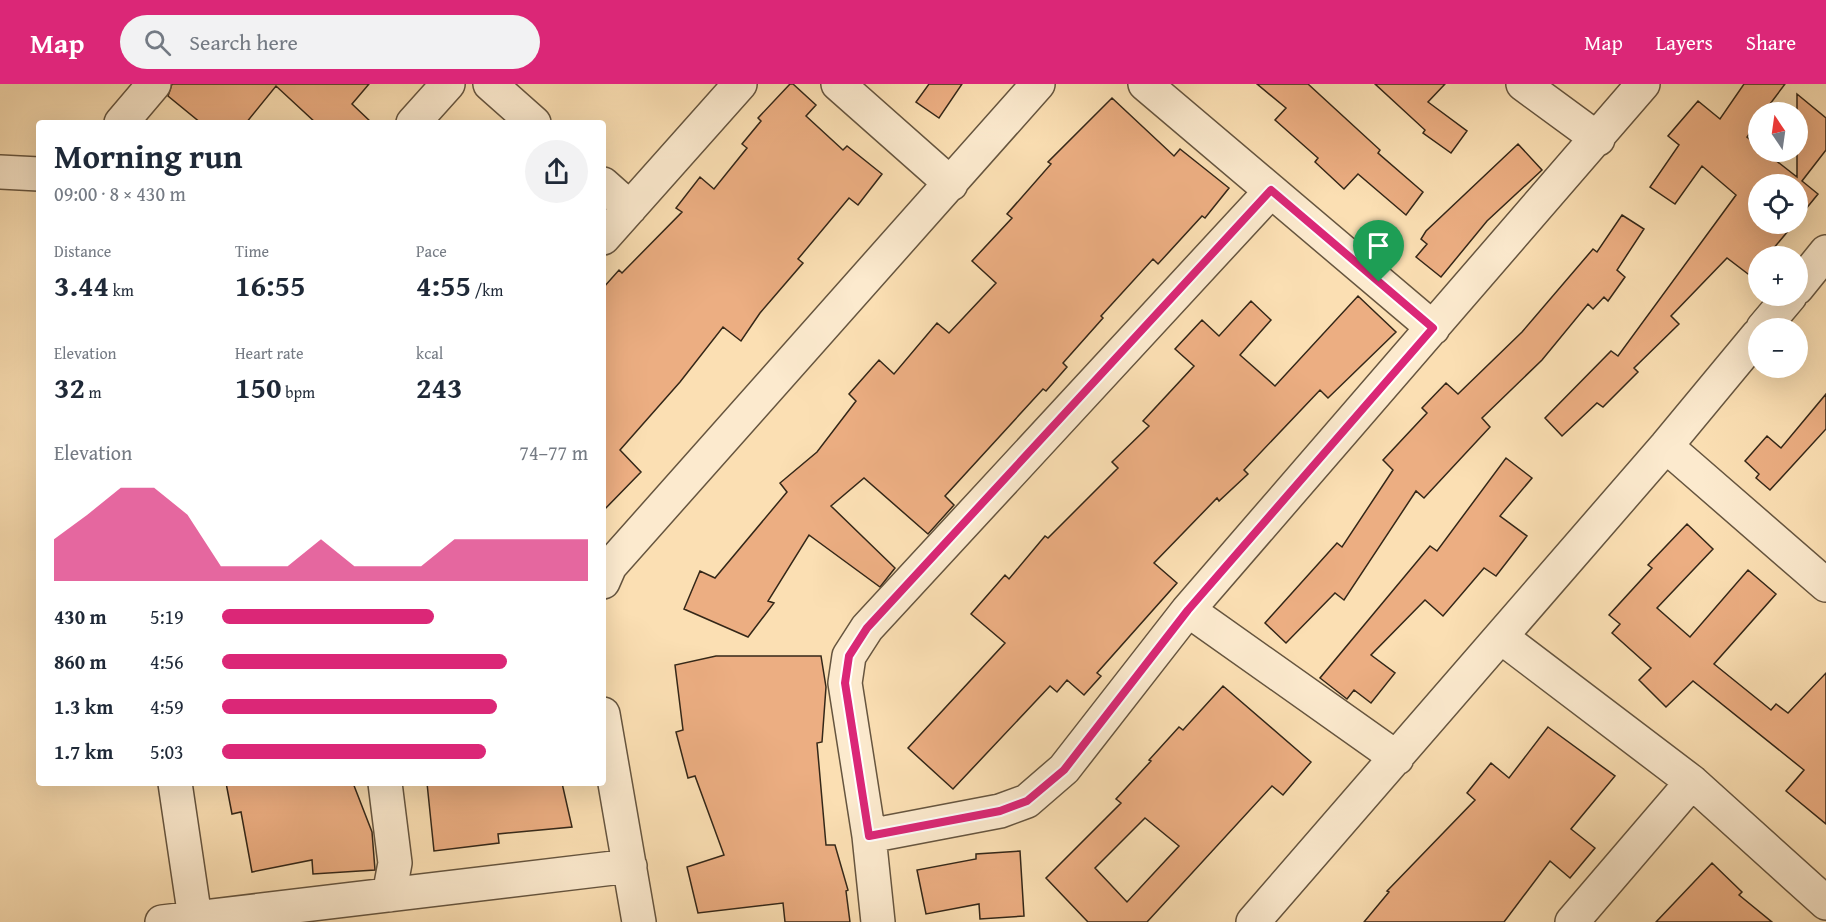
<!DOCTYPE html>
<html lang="en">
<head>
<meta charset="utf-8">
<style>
	body { margin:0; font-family:"Gentium Book Plus",serif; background:#f2f2f3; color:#1f2937; height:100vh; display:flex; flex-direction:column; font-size:22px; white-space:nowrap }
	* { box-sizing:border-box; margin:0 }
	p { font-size:20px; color:#747a83 }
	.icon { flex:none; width:33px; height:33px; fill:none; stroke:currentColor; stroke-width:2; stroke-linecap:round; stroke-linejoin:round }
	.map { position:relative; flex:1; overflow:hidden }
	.sheet { position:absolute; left:36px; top:36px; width:570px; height:666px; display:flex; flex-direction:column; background:#fff; border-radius:6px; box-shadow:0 6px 24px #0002 }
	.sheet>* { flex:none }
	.needle { width:39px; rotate:347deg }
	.fabs { position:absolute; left:1748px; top:18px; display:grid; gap:12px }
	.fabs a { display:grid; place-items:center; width:60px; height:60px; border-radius:50%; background:#fff; box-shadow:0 6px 24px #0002; font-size:30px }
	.pin { position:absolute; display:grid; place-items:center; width:51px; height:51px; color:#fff; margin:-62px -26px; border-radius:50% 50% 50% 0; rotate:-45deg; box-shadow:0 0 6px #0007 }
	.pin .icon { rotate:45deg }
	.round { display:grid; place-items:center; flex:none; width:63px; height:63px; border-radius:32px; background:#f2f2f3 }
	.headline { display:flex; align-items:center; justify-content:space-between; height:102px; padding:0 18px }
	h1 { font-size:33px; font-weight:700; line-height:45px }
	.figures { display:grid; grid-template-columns:repeat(3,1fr); gap:9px; height:102px; padding:6px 18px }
	.figures div { display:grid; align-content:center }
	.figures b { font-size:30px; font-weight:700 }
	.figures small { font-size:16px; font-weight:400 }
	.figures p { font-size:16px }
	.chart { height:168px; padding:12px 18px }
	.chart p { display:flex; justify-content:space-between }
	.chart svg { width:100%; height:108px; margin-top:6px; fill:#db2777; opacity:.7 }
	ul { padding:0 18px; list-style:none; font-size:20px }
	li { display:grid; grid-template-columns:96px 72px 1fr; align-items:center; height:45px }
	li i { height:15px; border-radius:8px; background:#db2777 }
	header { display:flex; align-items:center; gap:36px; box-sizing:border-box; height:84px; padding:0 30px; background:#db2777; color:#fff }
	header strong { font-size:28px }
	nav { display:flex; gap:33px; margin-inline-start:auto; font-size:21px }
	.search { width:420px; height:54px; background:#f2f2f3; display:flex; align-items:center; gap:15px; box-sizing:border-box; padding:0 21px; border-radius:33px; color:#747a83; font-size:22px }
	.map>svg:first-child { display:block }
</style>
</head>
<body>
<header>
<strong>Map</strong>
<div class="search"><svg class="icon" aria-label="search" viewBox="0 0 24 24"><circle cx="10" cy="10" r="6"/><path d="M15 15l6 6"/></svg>Search here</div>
<nav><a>Map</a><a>Layers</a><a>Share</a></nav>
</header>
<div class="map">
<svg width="1826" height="838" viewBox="0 0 1826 838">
	<rect width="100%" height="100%" fill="#fbdfb3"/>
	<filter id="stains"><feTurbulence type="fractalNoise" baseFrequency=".00333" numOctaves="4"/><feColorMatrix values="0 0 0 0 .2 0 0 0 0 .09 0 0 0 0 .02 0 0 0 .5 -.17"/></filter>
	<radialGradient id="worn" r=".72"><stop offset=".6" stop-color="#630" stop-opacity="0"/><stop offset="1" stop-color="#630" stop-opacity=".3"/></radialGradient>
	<path fill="#ecae82" stroke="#342718" stroke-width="1.5" fill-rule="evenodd" d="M172 0H369L352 20 372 39H316L276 2 246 39H201L168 12Z
		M790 0H793L816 21 806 32 843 66 847 62 882 90 858 121 849 114 798 175 803 179 760 229 741 257 723 243 680 298 620 366 641 388 603 427V204L619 186 622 189 682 128 676 124 700 93 714 105 747 64 742 60 761 37 758 34Z
		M929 0H962L939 34 916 18Z
		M1257 0H1308L1380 66 1378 69 1423 108 1406 131 1358 90 1344 105 1315 78 1318 74 1275 36 1286 24Z
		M1375 0H1445L1428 18 1467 47 1451 69 1423 49 1425 46Z
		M1744 0H1785L1764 28H1758V37L1747 53 1758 62V68H1765L1797 93V10L1826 34V66L1802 97 1818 110 1797 136V100H1758V140H1794L1767 172H1758V184L1752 193 1727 174 1671 232 1679 240 1634 284 1638 288 1603 323 1597 319 1562 352 1545 334 1611 267 1618 272 1736 111 1702 82 1675 120 1650 103 1679 61 1668 52 1698 17 1720 35Z
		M1112 14 1174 72 1180 65 1229 104 1205 134 1202 132 1158 180 1153 175 1101 232 1103 234 1063 279 1067 283 1046 307 1043 305 945 412 954 421 928 450 864 394 831 422 895 484 880 503 809 451 768 517 774 519 748 553 684 525 700 487 715 494 787 408 780 399 817 368 856 317 849 310 879 276 894 290 937 239 949 249 996 199 972 177 1012 134 1007 130 1051 80 1048 78Z
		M1518 60 1542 86 1487 137 1441 193 1416 173 1427 160 1421 155 1426 147Z
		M1622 131 1644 145 1617 186 1625 193 1608 217 1604 213 1593 225 1588 220 1542 276 1482 334 1490 343 1424 414 1416 407 1344 516 1335 509 1286 559 1265 539 1337 459 1342 463 1393 386 1383 376 1427 329 1422 324 1446 299 1458 310 1522 248 1593 165 1597 168Z
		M1358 212 1396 248 1328 314 1320 306 1244 386 1248 390 1219 417 1217 414 1154 479 1177 499 1097 589 1101 592 1084 611 1067 596 1057 608 1050 602 953 705 908 664 1005 559 971 530 1005 491 1009 495 1045 452 1048 454 1118 384 1112 378 1149 342 1143 337 1194 282 1175 265 1202 236 1219 252 1251 217 1271 236 1240 271 1275 302Z
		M1826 310V345L1770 406 1756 394 1759 390 1745 377 1767 352 1781 364Z
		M1506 374 1532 394 1500 432 1527 452 1496 492 1484 484 1443 532 1425 516 1371 571 1395 589 1371 619 1354 606 1347 615 1320 594 1430 462 1437 467Z
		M1687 440 1713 465 1657 524 1690 553 1748 486 1776 510 1714 580 1771 626 1776 620 1788 629 1826 589V740L1786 707 1804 686 1693 597 1666 623 1639 596 1651 584 1612 549 1620 540 1609 531 1652 484 1648 481Z
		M716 572H821L826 603 822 658 817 659 826 761H835L848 806 846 807 850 838H785L783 819 698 829 687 783 724 771 695 692 688 694 676 648 683 646 675 581Z
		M1223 602 1311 678 1283 711 1272 702 1147 838H1088L1046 794 1121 719 1116 715 1151 677 1149 676 1179 643 1183 646ZM1145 734 1179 762 1127 818 1095 784Z
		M1548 643 1615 692 1571 745 1595 764 1570 794 1550 777 1504 838H1364L1389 808 1387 807 1475 716 1467 709 1491 679 1509 694Z
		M226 699H353L372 748 375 786 313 790 312 776 252 788 241 728 232 730Z
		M427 699H562L572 743 498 750 499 759 434 767Z
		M1020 767 1024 832 980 835 979 820 926 830 917 786 976 775V770Z
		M1712 779 1742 808 1739 811 1772 838H1656Z"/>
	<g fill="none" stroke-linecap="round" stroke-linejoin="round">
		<g stroke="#66553f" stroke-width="36">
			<path id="minor" d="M490 0 534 39
				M838 0 951 100
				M1145 0 1433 244
				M1523 0 1598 55
				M121 39 154 0
				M413 39 448 0
				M0 88 39 90
				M603 100 630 124
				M603 154 740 0
				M1797 204 1826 168
				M1763 244 1790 212
				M1666 362 1826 501
				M603 498 610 482 1038 0
				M1188 526 1397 674
				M1501 553 1692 698 1826 819
				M603 630 639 838
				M175 699 195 834
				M385 699 395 779 389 811
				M869 752 1000 727 1027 717 1064 685 1188 526 1643 0
				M162 838 630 782
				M878 838 869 752 845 599 849 572 867 544 1271 107
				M1253 838 1666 362 1758 251
				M1572 838 1692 698"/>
		</g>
		<use href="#minor" stroke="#fceace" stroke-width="33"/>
	</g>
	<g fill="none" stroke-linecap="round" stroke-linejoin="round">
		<g stroke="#fff" stroke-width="12">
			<path id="route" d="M1271 106 1433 244 1188 526 1064 686 1027 717 1000 727 869 752 845 599 849 572 867 544Z"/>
		</g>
		<use href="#route" stroke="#db2777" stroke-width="8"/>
	</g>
	<rect width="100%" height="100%" filter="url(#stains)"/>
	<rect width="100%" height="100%" fill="url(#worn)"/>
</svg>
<div class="fabs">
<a><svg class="needle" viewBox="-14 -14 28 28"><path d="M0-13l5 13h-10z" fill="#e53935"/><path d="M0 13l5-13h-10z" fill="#747a83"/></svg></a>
<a><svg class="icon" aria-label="locate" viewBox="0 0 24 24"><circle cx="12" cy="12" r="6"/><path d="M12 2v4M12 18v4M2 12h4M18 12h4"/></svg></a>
<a>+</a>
<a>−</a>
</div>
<div class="pin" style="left:1379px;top:198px;background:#1e9e55"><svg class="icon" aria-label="arrive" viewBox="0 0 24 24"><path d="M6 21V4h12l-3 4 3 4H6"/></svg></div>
<section class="sheet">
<div class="headline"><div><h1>Morning run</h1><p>09:00 · 8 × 430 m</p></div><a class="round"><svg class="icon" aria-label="share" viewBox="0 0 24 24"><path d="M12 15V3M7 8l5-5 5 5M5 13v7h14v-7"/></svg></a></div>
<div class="figures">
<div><p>Distance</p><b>3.44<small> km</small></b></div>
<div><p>Time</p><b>16:55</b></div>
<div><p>Pace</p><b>4:55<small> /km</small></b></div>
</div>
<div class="figures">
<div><p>Elevation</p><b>32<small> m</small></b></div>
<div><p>Heart rate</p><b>150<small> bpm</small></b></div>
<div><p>kcal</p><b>243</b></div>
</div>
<div class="chart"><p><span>Elevation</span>74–77 m</p>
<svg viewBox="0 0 160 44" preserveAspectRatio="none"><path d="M0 44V27L10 17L20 6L30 6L40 17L50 38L60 38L70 38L80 27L90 38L100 38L110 38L120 27L130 27L140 27L150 27L160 27V44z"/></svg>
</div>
<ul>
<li><b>430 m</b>5:19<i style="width:58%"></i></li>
<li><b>860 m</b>4:56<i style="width:78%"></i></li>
<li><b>1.3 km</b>4:59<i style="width:75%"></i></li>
<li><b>1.7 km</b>5:03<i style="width:72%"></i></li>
</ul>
</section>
</div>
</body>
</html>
